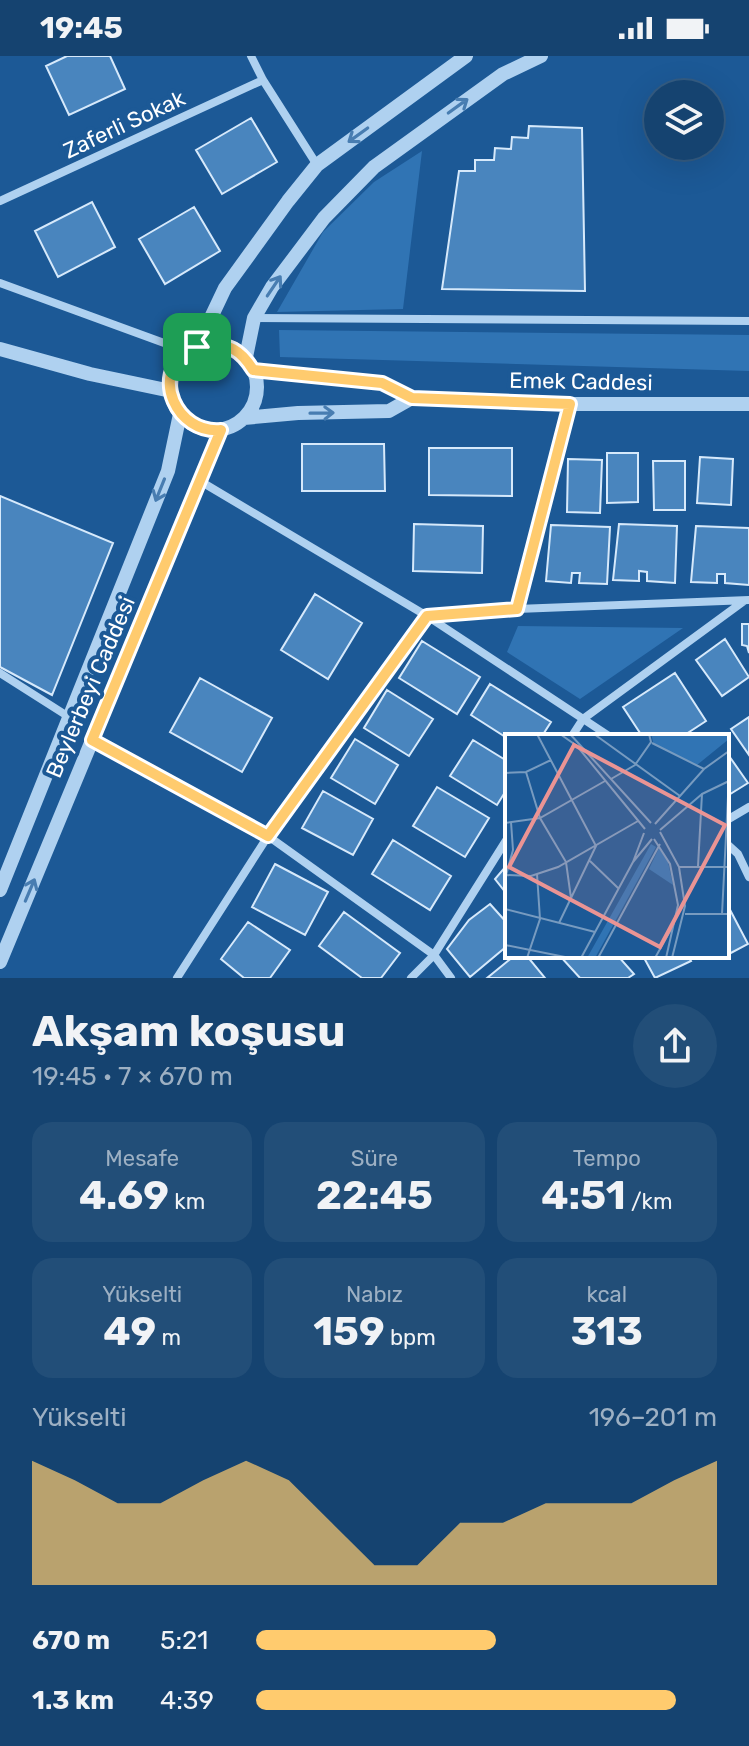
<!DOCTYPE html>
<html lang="tr">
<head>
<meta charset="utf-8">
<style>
	body { margin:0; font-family:Rubik,sans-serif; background:#224e78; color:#f1f3f6; height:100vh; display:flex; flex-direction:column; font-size:30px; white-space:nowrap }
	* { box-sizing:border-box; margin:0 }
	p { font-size:26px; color:#9db0c3 }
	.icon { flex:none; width:44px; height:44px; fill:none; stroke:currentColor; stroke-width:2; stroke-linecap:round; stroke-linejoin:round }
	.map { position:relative; height:922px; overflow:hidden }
	.details { display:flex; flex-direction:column; background:#154370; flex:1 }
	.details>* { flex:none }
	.controls { position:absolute; left:644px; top:24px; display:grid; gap:16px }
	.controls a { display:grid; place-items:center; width:80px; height:80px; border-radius:50%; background:#154370; box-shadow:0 8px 32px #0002,0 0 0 2px #345c83; font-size:40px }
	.pin { position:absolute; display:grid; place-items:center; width:68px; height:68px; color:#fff; margin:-34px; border-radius:16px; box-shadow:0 4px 12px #0006 }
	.round { display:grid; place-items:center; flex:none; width:84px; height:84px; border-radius:42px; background:#224e78 }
	.summary { display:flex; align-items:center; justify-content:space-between; height:136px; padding:0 32px }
	h1 { font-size:44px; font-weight:700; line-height:60px }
	.stats { display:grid; grid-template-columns:repeat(3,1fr); gap:12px; height:136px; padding:8px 32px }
	.stats div { display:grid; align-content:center; border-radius:20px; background:#224e78; text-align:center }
	.stats b { font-size:40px; font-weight:700 }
	.stats small { font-size:22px; font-weight:400 }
	.stats p { font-size:22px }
	.chart { height:224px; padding:16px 32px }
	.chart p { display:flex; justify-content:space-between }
	.chart svg { width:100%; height:144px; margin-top:8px; fill:#ffcb6e; opacity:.7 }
	ul { padding:0 32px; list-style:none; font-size:26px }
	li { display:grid; grid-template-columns:128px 96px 1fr; align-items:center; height:60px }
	li i { height:20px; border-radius:10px; background:#ffcb6e }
	.status { display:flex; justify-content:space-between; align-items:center; height:56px; padding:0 40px; background:#154370; direction:ltr }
	.status svg { height:22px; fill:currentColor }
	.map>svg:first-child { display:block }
</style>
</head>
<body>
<div class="status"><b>19:45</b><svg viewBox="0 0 49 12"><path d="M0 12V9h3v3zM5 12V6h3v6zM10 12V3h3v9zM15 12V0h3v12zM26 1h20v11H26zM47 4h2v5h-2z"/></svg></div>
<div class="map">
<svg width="749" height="922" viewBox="0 0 749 922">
	<rect width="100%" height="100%" fill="#1c5996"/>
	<path fill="#3074b4" d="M422 95 403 253 277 256 323 176 374 126Z
		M279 274 749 279V315L280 301Z
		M518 570 683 572 580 643 507 596Z"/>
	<path fill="#4985be" stroke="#d6e9fb" stroke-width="2" d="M67 0H110L125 33 69 59 46 10Z
		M251 62 277 106 222 138 196 94Z
		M529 70 582 72 585 235 442 233 459 115H475V104H494L495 92 511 93 512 81 528 82Z
		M92 146 115 191 58 221 35 175Z
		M194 151 220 195 165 228 139 183Z
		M302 388H384L385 435H302Z
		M429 392H512V440L429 439Z
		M607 397H638V446L607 447Z
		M700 401 733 403 731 449 697 447Z
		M568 403 602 404 600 457 567 456Z
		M653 405H685V454H654Z
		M0 440 113 487 52 639 0 611Z
		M414 468 483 470 482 517 413 515Z
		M619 468 677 470 675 527 647 525V516L639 515V525L613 524Z
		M551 469 610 471 607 528 579 527 580 517H572L571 527 546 525Z
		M696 470 749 472V529L725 527V518H717V527L691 526Z
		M315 538 362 567 328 623 281 594Z
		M742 568H749V597L747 590 742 589Z
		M725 583 749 621 722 640 696 604Z
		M422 585 480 621 457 658 399 622Z
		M675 617 706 665 683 680H642L623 651Z
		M200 622 272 662 242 716 170 676Z
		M490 628 551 666 542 680 507 682 471 659Z
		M387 634 433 663 409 700 364 672Z
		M749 661V699L731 673Z
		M355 683 398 709 375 748 331 722Z
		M473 684 507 705V733L497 749 450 720Z
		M727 697 748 727 727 740Z
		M437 731 489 762 465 801 413 770Z
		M323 735 373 763 353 799 302 772Z
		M393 784 451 820 430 854 372 818Z
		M275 808 328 836 305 879 252 851Z
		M507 809V836L506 837 495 823Z
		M490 848 507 867V890L470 921 447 893 469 864Z
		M727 848 748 888 727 899Z
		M344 856 400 897 381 922H362L319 890Z
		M248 866 290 894 270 922H244L221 903Z
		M514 900H527L545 922H487Z
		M560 900H618L634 918 628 922H580Z
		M643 900H688L691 905 655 922Z"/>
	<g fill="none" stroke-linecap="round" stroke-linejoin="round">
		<path stroke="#afd1f0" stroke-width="8" d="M251 0 263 24 317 109
			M0 145 263 24
			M0 227 186 295
			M254 262 749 265
			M200 425 427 560 609 680
			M517 553 570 348
			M0 617 69 661
			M572 680 583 663 744 545
			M92 684 268 780 434 899 451 922
			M727 764 749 751
			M727 788 738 798 749 821
			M177 922 268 780 427 560 517 553 749 544
			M411 922 434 899 507 783"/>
		<path stroke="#afd1f0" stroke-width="14" d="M171 331a43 43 0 1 1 86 0a43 43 0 1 1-86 0Z
			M197 291 225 232 288 145 317 109 466 0
			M0 293 90 318 171 335
			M246 301 254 262 272 231 324 162 374 111 503 18 541 0
			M412 342 570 348H749
			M244 362 298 357 389 355 412 342 382 327 253 314
			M0 834 168 415 180 358
			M0 906 221 374"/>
	</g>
	<defs><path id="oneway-shaft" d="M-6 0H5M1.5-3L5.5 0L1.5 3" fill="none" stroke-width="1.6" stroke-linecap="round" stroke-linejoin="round" transform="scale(2)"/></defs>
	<g stroke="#487db1">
		<use href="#oneway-shaft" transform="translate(458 50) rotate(-36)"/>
		<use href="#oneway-shaft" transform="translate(358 79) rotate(144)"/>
		<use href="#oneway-shaft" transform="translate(274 230) rotate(-56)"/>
		<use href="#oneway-shaft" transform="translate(322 357) rotate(-1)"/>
		<use href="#oneway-shaft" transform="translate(160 434) rotate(112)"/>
		<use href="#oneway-shaft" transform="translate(30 834) rotate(-67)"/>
	</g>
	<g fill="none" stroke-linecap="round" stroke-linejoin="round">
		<g stroke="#fff" stroke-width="16">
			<path id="route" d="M205 288C228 287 241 294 253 314L382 327 412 342 570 348 517 553 427 560 268 780 92 684 221 374C176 378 151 319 187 295 192 292 199 290 205 288Z"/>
		</g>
		<use href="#route" stroke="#ffcb6e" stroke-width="10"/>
	</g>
	<g text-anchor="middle" stroke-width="8" stroke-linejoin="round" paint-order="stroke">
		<g font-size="22" fill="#fff" stroke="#1c5996">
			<text transform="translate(124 68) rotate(-25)" y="8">Zaferli Sokak</text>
			<text transform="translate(581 325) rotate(1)" y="8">Emek Caddesi</text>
			<text transform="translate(90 631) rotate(-67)" y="8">Beylerbeyi Caddesi</text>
		</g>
	</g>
	<g transform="translate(505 678)">
		<rect width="224" height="224" fill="#1c5996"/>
		<path d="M146 0H224V5L192 31 149 11ZM146 110 151 113 90 224H82ZM154 114 163 128 168 151 144 135Z" fill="#3074b4"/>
		<path fill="none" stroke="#779bc0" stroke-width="2" d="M32 0 91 112 54 189M55 0 72 12 140 95M65 0 146 89M89 0 175 62M147 9 199 35M21 38 35 84 61 128 66 164M0 39 21 38 46 26M106 45 130 31 146 8 144 0M0 89 35 84 100 47M150 90 199 35 224 17M155 96 197 60M155 98 174 133 180 172 167 224M139 99 128 128 147 105M149 105 165 130 173 171 161 224M85 127 113 154M193 132 197 60 224 47M174 133H224M0 141 26 142 53 133 133 87M0 145 8 116 6 88M0 175 90 198M180 180H224M217 180 224 43M0 211 65 224M22 224 35 185 32 140M76 224 128 128M93 224 155 110M150 224 169 190"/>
		<path fill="#ea9494" fill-opacity="0.15" stroke="#ea9494" stroke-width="4" d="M69 11 220 91 155 213 4 133Z"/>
		<rect width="224" height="224" fill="none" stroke="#fff" stroke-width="4"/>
	</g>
</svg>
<div class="controls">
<a><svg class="icon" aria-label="layers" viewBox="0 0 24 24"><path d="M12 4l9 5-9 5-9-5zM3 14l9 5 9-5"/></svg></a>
</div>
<div class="pin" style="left:197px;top:291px;background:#1e9e55"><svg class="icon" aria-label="arrive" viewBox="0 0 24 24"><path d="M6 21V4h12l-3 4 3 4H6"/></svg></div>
</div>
<section class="details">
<div class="summary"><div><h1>Akşam koşusu</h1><p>19:45 · 7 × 670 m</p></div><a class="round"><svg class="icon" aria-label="share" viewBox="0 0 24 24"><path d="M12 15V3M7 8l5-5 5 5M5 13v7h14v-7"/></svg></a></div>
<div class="stats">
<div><p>Mesafe</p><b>4.69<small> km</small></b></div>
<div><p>Süre</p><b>22:45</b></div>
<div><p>Tempo</p><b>4:51<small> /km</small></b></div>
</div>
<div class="stats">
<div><p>Yükselti</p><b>49<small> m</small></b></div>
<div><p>Nabız</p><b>159<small> bpm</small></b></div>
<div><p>kcal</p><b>313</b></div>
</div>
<div class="chart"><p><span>Yükselti</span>196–201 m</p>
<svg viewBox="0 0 160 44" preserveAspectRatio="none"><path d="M0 44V6L10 12L20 19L30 19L40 12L50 6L60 12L70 25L80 38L90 38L100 25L110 25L120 19L130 19L140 19L150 12L160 6V44z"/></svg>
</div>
<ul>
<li><b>670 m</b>5:21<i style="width:52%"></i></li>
<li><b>1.3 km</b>4:39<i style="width:91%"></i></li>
</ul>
</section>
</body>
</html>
